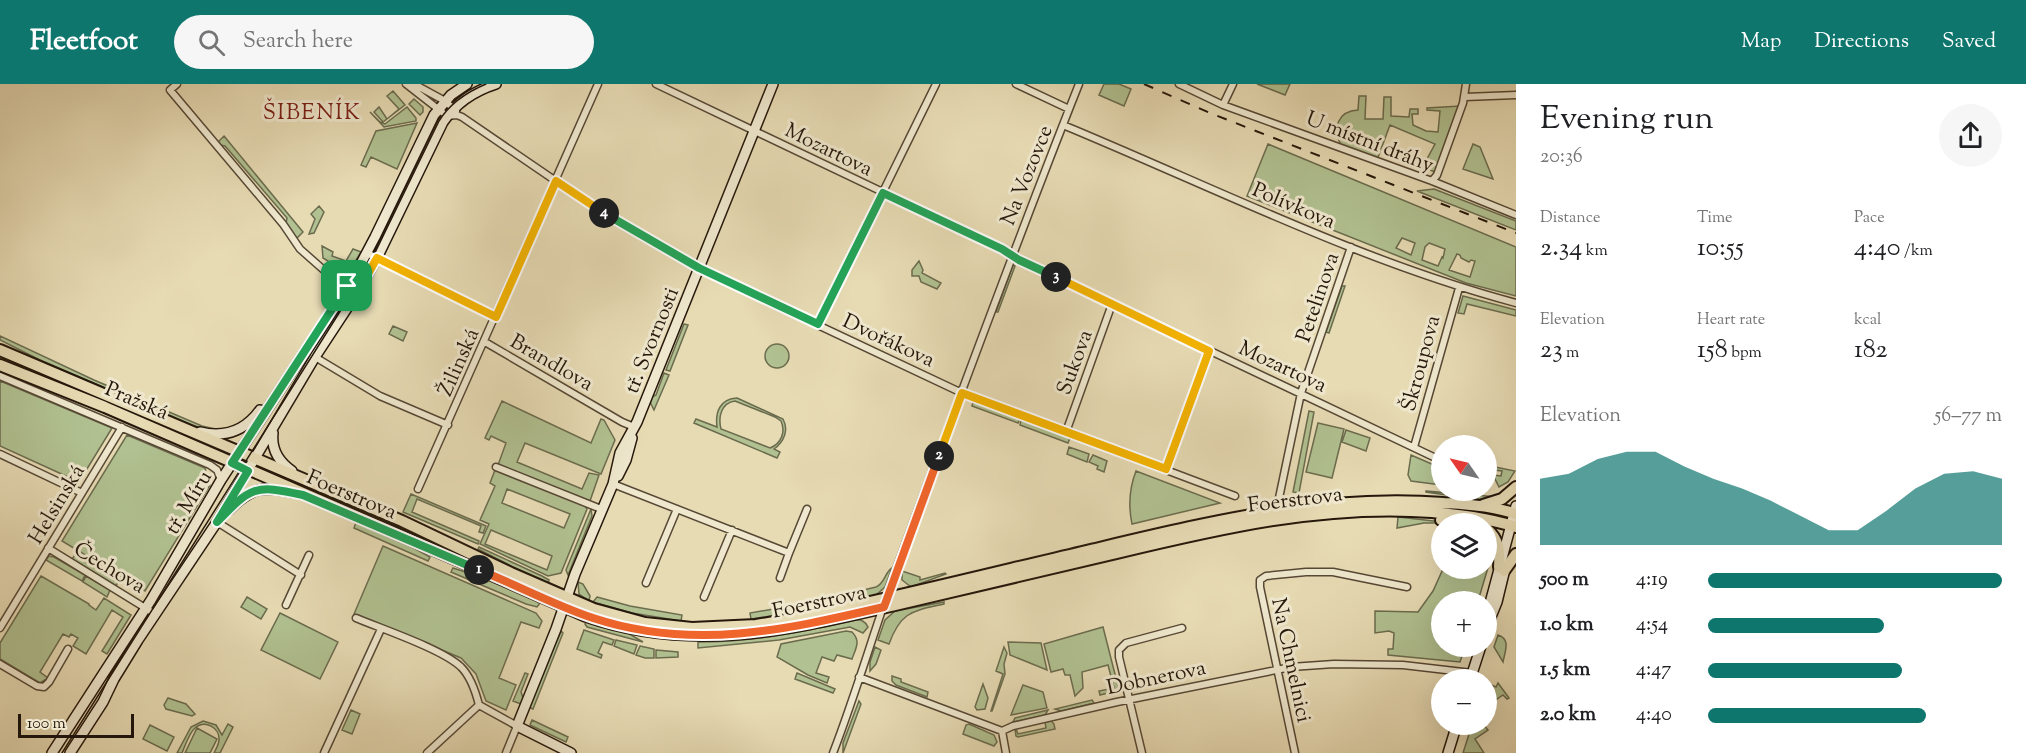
<!DOCTYPE html>
<html lang="en">
<head>
<meta charset="utf-8">
<style>
	body { margin:0; font-family:"Sorts Mill Goudy",serif; background:#f6f6f6; color:#202124; height:100vh; display:flex; flex-direction:column; font-size:22px; white-space:nowrap }
	* { box-sizing:border-box; margin:0 }
	p { font-size:20px; color:#757577 }
	.icon { flex:none; width:33px; height:33px; fill:none; stroke:currentColor; stroke-width:2; stroke-linecap:round; stroke-linejoin:round }
	.map { position:relative; flex:1; overflow:hidden }
	.panel { display:flex; flex-direction:column; background:#fff; width:510px }
	.panel>* { flex:none }
	.needle { width:39px; rotate:304deg }
	.fabs { position:absolute; left:1431px; top:351px; display:grid; gap:12px }
	.fabs a { display:grid; place-items:center; width:66px; height:66px; border-radius:50%; background:#fff; box-shadow:0 6px 24px #0002; font-size:30px }
	.scale { position:absolute; left:18px; bottom:15px; width:116px; box-sizing:border-box; padding-left:6px; border:3px solid #25170b; border-top:0; font-size:16px; line-height:21px; white-space:nowrap; color:#25170b; -webkit-text-stroke:4px #efe8ce; paint-order:stroke }
	.pin { position:absolute; display:grid; place-items:center; width:51px; height:51px; color:#fff; margin:-26px; border-radius:12px; box-shadow:0 3px 9px #0006 }
	.km { position:absolute; width:30px; height:30px; margin:-15px; border-radius:50%; background:#222; color:#fff; font-size:16px; line-height:30px; text-align:center }
	.round { display:grid; place-items:center; flex:none; width:63px; height:63px; border-radius:32px; background:#f6f6f6 }
	.summary { display:flex; align-items:center; justify-content:space-between; height:102px; padding:0 24px }
	h1 { font-size:33px; font-weight:600; line-height:45px }
	.figures { display:grid; grid-template-columns:repeat(3,1fr); gap:9px; height:102px; padding:6px 24px }
	.figures div { display:grid; align-content:center }
	.figures b { font-size:26px; font-weight:600 }
	.figures small { font-size:16px; font-weight:400 }
	.figures p { font-size:16px }
	.chart { height:168px; padding:12px 24px }
	.chart p { display:flex; justify-content:space-between }
	.chart svg { width:100%; height:108px; margin-top:6px; fill:#0f766e; opacity:.7 }
	ul { padding:0 24px; list-style:none; font-size:20px }
	li { display:grid; grid-template-columns:96px 72px 1fr; align-items:center; height:45px }
	li i { height:15px; border-radius:8px; background:#0f766e }
	header { display:flex; align-items:center; gap:36px; box-sizing:border-box; height:84px; padding:0 30px; background:#0f766e; color:#fff }
	header strong { font-size:28px }
	nav { display:flex; gap:33px; margin-inline-start:auto; font-size:21px }
	.search { width:420px; height:54px; background:#f6f6f6; display:flex; align-items:center; gap:15px; box-sizing:border-box; padding:0 21px; border-radius:33px; color:#757577; font-size:22px }
	main { display:flex; flex:1; min-height:0 }
	.map>svg:first-child { display:block }
</style>
</head>
<body>
<header>
<strong>Fleetfoot</strong>
<div class="search"><svg class="icon" aria-label="search" viewBox="0 0 24 24"><circle cx="10" cy="10" r="6"/><path d="M15 15l6 6"/></svg>Search here</div>
<nav><a>Map</a><a>Directions</a><a>Saved</a></nav>
</header>
<main>
<div class="map">
<svg width="1516" height="669" viewBox="0 0 1516 669">
	<rect width="100%" height="100%" fill="#e7dbb4"/>
	<filter id="stains"><feTurbulence type="fractalNoise" baseFrequency=".00333" numOctaves="4"/><feColorMatrix values="0 0 0 0 .2 0 0 0 0 .09 0 0 0 0 .02 0 0 0 .5 -.17"/></filter>
	<radialGradient id="worn" r=".72"><stop offset=".6" stop-color="#630" stop-opacity="0"/><stop offset="1" stop-color="#630" stop-opacity=".3"/></radialGradient>
	<path fill="#b1c191" stroke="#6b6c4e" stroke-width="1.5" fill-rule="evenodd" d="M1104 0H1119L1131 5 1124 22 1099 11Z
		M1257 0H1290L1285 11Z
		M393 7 405 21 383 38 374 28 379 23 387 35 399 25 387 12Z
		M1359 12H1366L1365 35H1383L1384 13H1391V32L1409 33 1410 25H1418V30H1412L1413 41 1426 47 1438 48 1440 27 1427 26V24L1460 22 1435 88 1430 86 1433 77 1430 76 1425 87 1421 86 1435 60 1390 41 1377 76 1341 61C1332 44 1338 27 1358 26Z
		M414 15 423 23V28L420 31 409 20Z
		M407 23 416 34V37L384 43 370 28 380 38 385 40Z
		M417 39 397 85 371 73 366 83 361 81 376 47Z
		M224 52 303 148 296 155 286 139 287 134 225 62 220 61 218 58Z
		M1268 60 1516 163V212L1466 199 1247 112ZM1402 154 1415 159 1411 171 1396 164ZM1429 159 1445 165 1443 174 1442 173 1438 182 1422 176 1425 163ZM1457 170 1460 171 1461 174 1469 178 1471 176 1475 177 1470 193 1449 186Z
		M1473 60 1480 63 1493 95 1463 85Z
		M1434 105 1516 137V146L1417 107Z
		M319 122 324 128 314 149 309 150 315 135 311 130Z
		M322 162 333 168 332 172 346 177 353 165 361 168 350 186 345 188 323 174Z
		M919 177 923 186 922 189 941 199 937 205 921 198 919 192H912V186Z
		M1013 181 1015 182 998 228H996Z
		M1342 202H1345L1329 249 1326 248Z
		M1463 212 1516 226V232L1467 220 1464 230 1458 229Z
		M684 240 688 241 670 287 666 286Z
		M393 242 407 248 403 257 389 250Z
		M0 252 94 296 202 342 215 345 230 344 223 347 193 342 40 276 0 256Z
		M765 272a12 12 0 1 1 24 0a12 12 0 1 1-24 0Z
		M0 270 225 366 224 368 94 312 0 276Z
		M664 289 669 291 654 326 650 318 652 313 656 311Z
		M0 297 112 344 79 398 0 362Z
		M737 314 783 335C789 346 784 358 774 365L780 368 777 374 694 339 696 335 717 343C715 328 720 315 737 314ZM735 317 775 333 781 337C786 348 781 360 770 364L721 345C718 333 721 319 735 317Z
		M502 317 591 359 601 335 604 336 615 356 601 390 525 359 517 378 582 405 589 389 599 391 590 417 498 381 506 359 491 352 489 356 485 354Z
		M973 318 1020 335 1018 339 972 322Z
		M1309 327 1314 328 1299 409 1293 408Z
		M1021 336 1070 354 1068 359 1020 341Z
		M1318 339 1344 345 1332 394 1306 388Z
		M1346 346 1370 354 1366 367 1342 358Z
		M127 351 205 384 206 388 201 389 204 399 209 398 210 401 145 507 62 457Z
		M1069 363 1089 370 1087 378 1067 370Z
		M1093 371 1107 377 1104 388 1097 385 1098 382 1089 378Z
		M1411 371 1441 384V401L1411 397 1408 391Z
		M1495 383 1515 387 1508 398 1499 403 1493 391 1501 392 1502 387 1494 386Z
		M262 386 405 443 483 481 261 388Z
		M495 386 585 422 587 425 561 489 548 492 480 460 489 440 480 436 495 402 490 399ZM507 405 570 430 564 444 502 419ZM491 446 552 472 547 486 485 460Z
		M1136 387 1220 419 1132 440C1128 421 1129 405 1136 387Z
		M1426 407 1498 413 1483 416 1426 408Z
		M411 410 486 442 483 449 479 448 481 442 417 415 412 428 479 457 478 460 403 428Z
		M591 425 592 432 568 491 566 486Z
		M1398 433 1452 439H1424L1397 444Z
		M356 438 403 458 430 473 428 477 354 444Z
		M383 462 536 529 542 537 539 544 521 538 499 594 516 601 506 626 486 617 476 590 461 574 354 530Z
		M479 463 542 492 549 496 548 501 478 465Z
		M75 471 118 498 116 502 72 475Z
		M49 472 54 473 85 491 82 497 46 476Z
		M1487 476 1490 477 1478 517 1442 518V562L1465 563 1460 578 1388 571V565H1393L1394 549 1389 547 1375 549V527L1418 528 1433 507 1443 485 1486 484Z
		M453 484 496 498 540 519 537 523 526 520 451 488Z
		M892 484 885 503 876 511 798 528 751 535 750 529 814 518 876 503C885 499 885 488 892 484Z
		M902 487 920 493V496L945 489 946 490 911 503 902 496Z
		M41 492 89 520V521L96 526 104 514 131 531 107 570 102 567 123 533 112 526 86 570 73 562 78 554 71 550 69 553 63 550 40 588 48 594 40 599 0 575V559Z
		M86 492 110 506 107 513 83 498Z
		M578 498 583 500 590 512 589 517 579 510Z
		M247 513 267 525 261 535 241 523Z
		M597 513 630 522 682 531 681 537 632 529 593 518Z
		M944 518V520C913 527 901 527 889 560L878 556 885 536 895 527Z
		M280 529 338 558 320 595 261 566Z
		M586 536 626 548 643 558 587 543 585 540Z
		M855 536C861 535 866 538 868 543L863 549 850 543 779 556 698 564V558C752 558 803 548 855 536Z
		M1103 543 1119 606 1100 611 1099 607 1114 604 1108 581 1082 588 1083 604 1075 612 1070 591H1065L1063 585 1051 588 1044 560Z
		M584 546 614 556 612 561 603 558 598 569 602 571 601 574 577 565Z
		M561 547 563 549 533 625 528 623Z
		M846 547 852 548C861 557 856 564 852 575L837 571 834 577 822 573 816 589 829 593 827 599 808 591 777 573 781 560Z
		M1498 551C1511 555 1505 567 1503 578L1494 563Z
		M616 556 637 561 634 570 614 562Z
		M1008 558 1041 559 1047 586 1010 571Z
		M640 562 654 565V574H645L636 571Z
		M875 563 881 566 876 580 870 587V578Z
		M1004 563 1007 569 1004 580 1005 590 992 627H991L1003 590 996 587Z
		M656 566 678 568V573L656 574Z
		M525 589 528 590 521 608 523 614 521 620 513 617Z
		M797 589 835 605 833 609 795 595Z
		M892 592 901 595V598L928 608 927 613 896 601 892 597Z
		M1487 599 1496 603 1498 599 1509 614 1507 615 1503 611 1487 622Z
		M983 600 988 614 985 625 977 626 975 623Z
		M1023 601 1043 608 1047 624 1011 631Z
		M168 614 186 620 195 630 192 632 166 625 164 621Z
		M1092 616 1094 619 1061 627 1055 625Z
		M859 617 861 620 843 669V659Z
		M351 626 360 630 352 650 342 646Z
		M1048 626 1045 631 1013 638 1015 634Z
		M532 636 568 653 566 658 532 642 530 641Z
		M203 637 216 641 222 651 228 640 233 643 220 669H214C216 665 219 660 219 656 220 644 205 635 195 644 189 649 185 662 182 669H177L191 643Z
		M1051 637 1054 640 1055 645 1018 653 1016 652 1015 645H1016L1018 650 1046 644 1045 638Z
		M969 640 994 651 997 658 994 662 963 650 966 641Z
		M150 641 174 653 167 667 143 655Z
		M1472 641H1484L1488 646 1475 655 1484 669H1463Z
		M197 644 217 655 210 669H185Z"/>
	<g fill="none" stroke-linecap="round" stroke-linejoin="round">
		<g stroke="#564835" stroke-width="9">
			<path id="street" d="M177 0 170 6 283 140 300 165 326 188 357 209
				M406 0 447 32 457 31 462 33 607 132 699 185 962 309 1235 412
				M414 0 445 17 456 27
				M656 0 998 163 1019 176 1442 377
				M1016 0 1069 25
				M1179 0 1223 21 1432 97 1516 131
				M1465 13 1516 11
				M1223 21 1233 0
				M1063 41C1213 103 1359 177 1516 219
				M1432 97 1437 91 1463 19 1466 0
				M367 169 496 233
				M818 240 936 0
				M485 258 622 338 634 343
				M315 273 380 312 448 341
				M0 292 210 381 217 386 221 396
				M1066 348 1112 220
				M1414 363 1459 204
				M0 370 82 409
				M496 383 601 425
				M1166 385 1209 267
				M1486 389 1490 390
				M613 400 789 469 807 425
				M418 405 598 0
				M1279 414 1301 309 1351 163
				M217 438 301 491
				M48 464 155 530
				M780 494 789 469
				M646 499 677 425
				M704 513 732 446
				M286 521 309 471
				M356 534C382 545 442 565 461 583 470 592 476 609 479 621
				M0 544 122 343
				M0 580 37 602 44 603 49 598 68 565
				M859 593 1002 647 1013 642 1117 618 1291 583 1334 580 1403 581 1472 589
				M479 621 517 642 506 669
				M1002 647 1006 669
				M324 669 381 545
				M427 669 479 621
				M833 669C857 607 875 543 898 480 957 319 1016 159 1079 0
				M1142 669 1119 573V566L1126 559 1182 544
				M1295 669 1260 503V496L1266 492 1306 488H1333L1407 503"/>
		</g>
		<g stroke="#25170b" stroke-width="12">
			<path id="secondary" d="M200 348C225 354 245 347 260 326
				M273 349C271 366 279 378 292 387
				M618 392 626 376 632 354
				M229 426C252 403 263 402 294 409
				M1486 534 1516 422
				M1486 545 1497 518 1505 485
				M1470 596 1481 562
				M52 669 151 516 221 396 356 189 375 153 434 31 451 11 467 0
				M70 669 103 618 114 595 138 556 217 438 315 273 357 209 377 174 443 38C456 19 474 7 496 0
				M571 669 517 642 556 545 575 490 613 400 620 369 637 338 773 0
				M1448 669 1457 640"/>
		</g>
		<g stroke="#25170b" stroke-width="14">
			<path id="primary" d="M0 266 402 437 511 489 594 525 645 539 692 544 756 541 803 533C896 513 989 490 1082 468 1201 440 1321 409 1444 419 1468 420 1493 422 1516 430
				M0 281 105 323 586 532C693 569 789 545 895 521 969 503 1043 486 1117 469 1221 444 1324 420 1432 428 1461 431 1488 434 1516 443
				M1483 421 1502 415 1516 403
				M1441 436 1467 440
				M1486 444C1499 455 1500 467 1499 483
				M1504 487 1516 470"/>
		</g>
		<use href="#street" stroke="#efe8ce" stroke-width="6"/>
		<use href="#secondary" stroke="#efe8ce" stroke-width="9"/>
		<use href="#primary" stroke="#e7dbb4" stroke-width="10"/>
		<path stroke="#25170b" stroke-width="1.5" d="M62 669 368 183 439 37C450 19 467 8 486 0"/>
		<path stroke="#25170b" stroke-width="2" stroke-dasharray="10 10" stroke-linecap="butt" d="M1144 0 1210 29 1516 149"/>
	</g>
	<g fill="none" stroke-linecap="round" stroke-linejoin="round">
		<g stroke="#fff" stroke-width="12">
			<path id="split-1" d="M347 202 232 379 248 387 217 438C251 403 254 400 303 411L479 486"/>
		</g>
		<g stroke="#fff" stroke-width="12">
			<path id="split-2" d="M479 486C517 501 554 521 593 534 693 567 785 546 884 523L939 372"/>
		</g>
		<g stroke="#fff" stroke-width="12">
			<path id="split-3" d="M939 372 962 309 1166 385 1209 267 1056 193"/>
		</g>
		<g stroke="#fff" stroke-width="12">
			<path id="split-4" d="M604 129 699 184 818 240 883 109 1002 165 1019 176 1056 193"/>
		</g>
		<g stroke="#fff" stroke-width="12">
			<path id="split-5" d="M347 202 357 209 377 174 496 233 556 97 604 129"/>
		</g>
		<use href="#split-1" stroke="#22a559" stroke-width="8"/>
		<use href="#split-2" stroke="#f0652b" stroke-width="8"/>
		<use href="#split-3" stroke="#f5b400" stroke-width="8"/>
		<use href="#split-4" stroke="#22a559" stroke-width="8"/>
		<use href="#split-5" stroke="#f5b400" stroke-width="8"/>
	</g>
	<g text-anchor="middle" stroke-width="6" stroke-linejoin="round" paint-order="stroke">
		<g font-size="21" fill="#25170b" stroke="#efe8ce">
			<text transform="translate(1370 57) rotate(21)" y="7">U místní dráhy</text>
			<text transform="translate(829 65) rotate(26)" y="7">Mozartova</text>
			<text transform="translate(1026 91) rotate(-68)" y="7">Na Vozovce</text>
			<text transform="translate(1294 121) rotate(23)" y="7">Polívkova</text>
			<text transform="translate(1317 213) rotate(-71)" y="7">Petelinova</text>
			<text transform="translate(651 256) rotate(-68)" y="7">tř. Svornosti</text>
			<text transform="translate(889 256) rotate(25)" y="7">Dvořákova</text>
			<text transform="translate(458 278) rotate(-66)" y="7">Žilinská</text>
			<text transform="translate(552 278) rotate(30)" y="7">Brandlova</text>
			<text transform="translate(1074 278) rotate(-70)" y="7">Sukova</text>
			<text transform="translate(1420 279) rotate(-75)" y="7">Škroupova</text>
			<text transform="translate(1283 282) rotate(25)" y="7">Mozartova</text>
			<text transform="translate(137 316) rotate(23)" y="7">Pražská</text>
			<text transform="translate(352 410) rotate(23)" y="7">Foerstrova</text>
			<text transform="translate(1295 415) rotate(-7)" y="7">Foerstrova</text>
			<text transform="translate(188 418) rotate(-59)" y="7">tř. Míru</text>
			<text transform="translate(56 420) rotate(-59)" y="7">Helsinská</text>
			<text transform="translate(110 483) rotate(31)" y="7">Čechova</text>
			<text transform="translate(819 517) rotate(-12)" y="7">Foerstrova</text>
			<text transform="translate(1292 576) rotate(78)" y="7">Na Chmelnici</text>
			<text transform="translate(1156 593) rotate(-12)" y="7">Dobnerova</text>
		</g>
		<g font-size="22" letter-spacing="1.5" fill="#7a1f14" stroke="#efe8ce">
			<text x="312" y="35">ŠIBENÍK</text>
		</g>
	</g>
	<rect width="100%" height="100%" filter="url(#stains)"/>
	<rect width="100%" height="100%" fill="url(#worn)"/>
</svg>
<div class="fabs">
<a><svg class="needle" viewBox="-14 -14 28 28"><path d="M0-13l5 13h-10z" fill="#e53935"/><path d="M0 13l5-13h-10z" fill="#757577"/></svg></a>
<a><svg class="icon" aria-label="layers" viewBox="0 0 24 24"><path d="M12 4l9 5-9 5-9-5zM3 14l9 5 9-5"/></svg></a>
<a>+</a>
<a>−</a>
</div>
<div class="scale">100 m</div>
<div class="pin" style="left:347px;top:202px;background:#1e9e55"><svg class="icon" aria-label="arrive" viewBox="0 0 24 24"><path d="M6 21V4h12l-3 4 3 4H6"/></svg></div>
<b class="km" style="left:479px;top:486px">1</b>
<b class="km" style="left:939px;top:372px">2</b>
<b class="km" style="left:1056px;top:193px">3</b>
<b class="km" style="left:604px;top:129px">4</b>
</div>
<section class="panel">
<div class="summary"><div><h1>Evening run</h1><p>20:36</p></div><a class="round"><svg class="icon" aria-label="share" viewBox="0 0 24 24"><path d="M12 15V3M7 8l5-5 5 5M5 13v7h14v-7"/></svg></a></div>
<div class="figures">
<div><p>Distance</p><b>2.34<small> km</small></b></div>
<div><p>Time</p><b>10:55</b></div>
<div><p>Pace</p><b>4:40<small> /km</small></b></div>
</div>
<div class="figures">
<div><p>Elevation</p><b>23<small> m</small></b></div>
<div><p>Heart rate</p><b>158<small> bpm</small></b></div>
<div><p>kcal</p><b>182</b></div>
</div>
<div class="chart"><p><span>Elevation</span>56–77 m</p>
<svg viewBox="0 0 160 44" preserveAspectRatio="none"><path d="M0 44V17L10 15L20 9L30 6L40 6L50 12L60 17L70 21L80 26L90 32L100 38L110 38L120 30L130 21L140 15L150 14L160 17V44z"/></svg>
</div>
<ul>
<li><b>500 m</b>4:19<i style="width:100%"></i></li>
<li><b>1.0 km</b>4:54<i style="width:60%"></i></li>
<li><b>1.5 km</b>4:47<i style="width:66%"></i></li>
<li><b>2.0 km</b>4:40<i style="width:74%"></i></li>
</ul>
</section>
</main>
</body>
</html>
